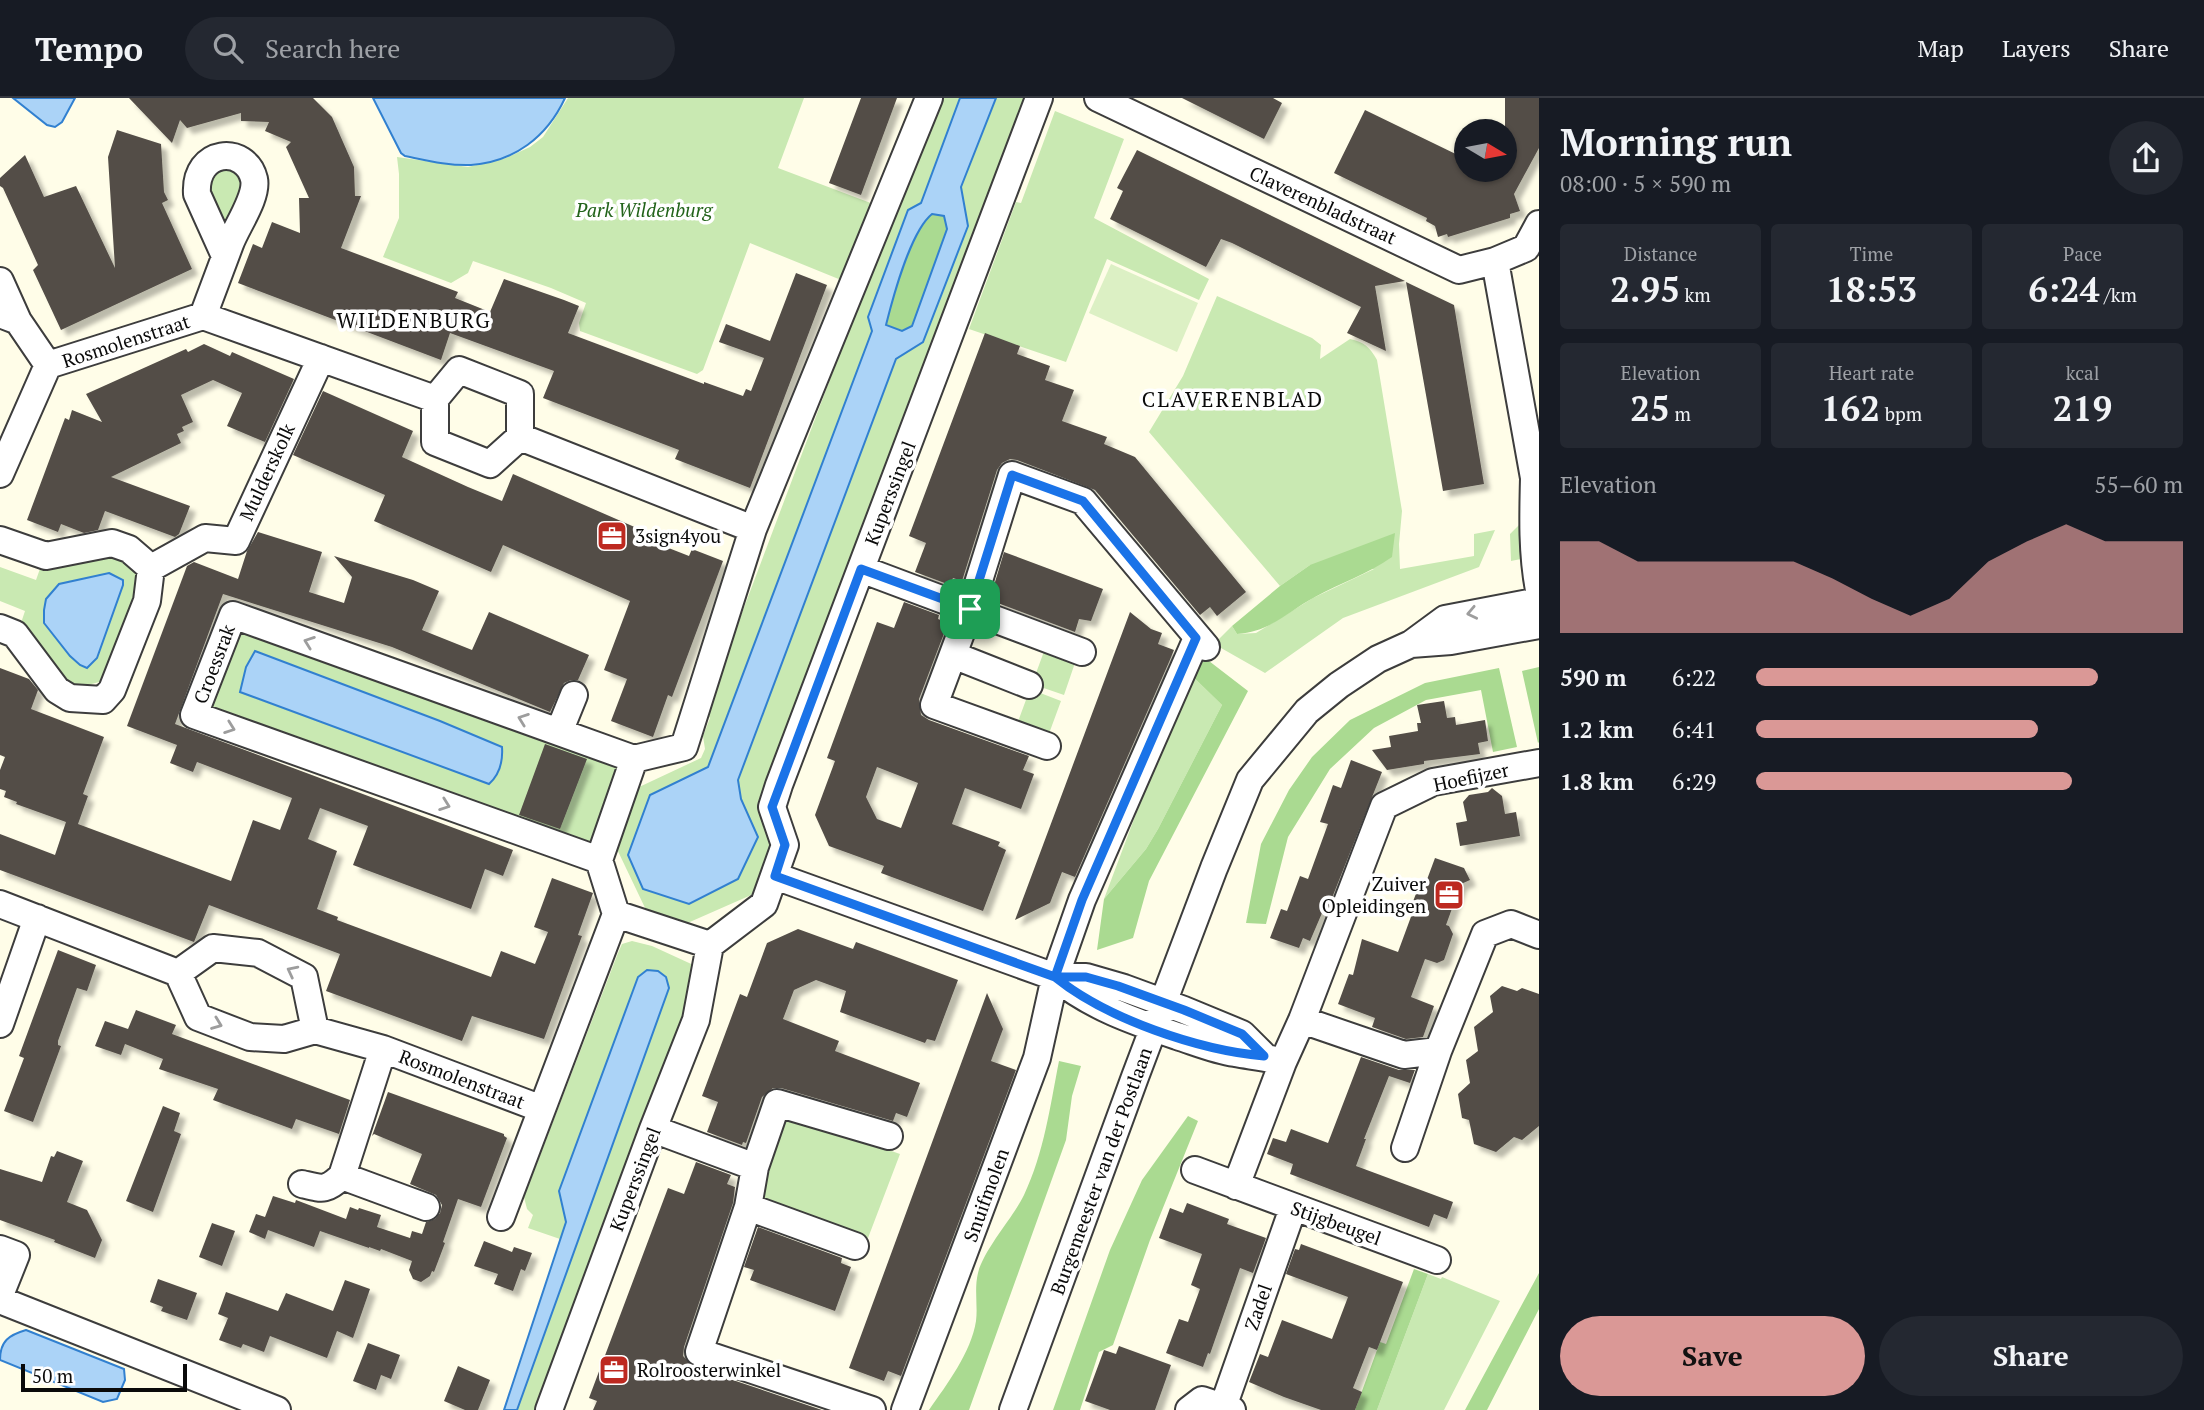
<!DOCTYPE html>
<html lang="en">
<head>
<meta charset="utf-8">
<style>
	body { margin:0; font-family:"PT Serif",serif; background:#242831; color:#f1f3f6; height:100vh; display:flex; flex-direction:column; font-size:26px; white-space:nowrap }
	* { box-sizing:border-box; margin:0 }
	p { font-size:23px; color:#9ea1a6 }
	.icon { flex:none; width:38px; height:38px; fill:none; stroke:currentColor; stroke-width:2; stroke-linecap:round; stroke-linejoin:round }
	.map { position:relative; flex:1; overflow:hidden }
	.sheet { display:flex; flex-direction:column; background:#171b24; width:665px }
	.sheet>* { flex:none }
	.needle { width:46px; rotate:100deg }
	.controls { position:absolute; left:1454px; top:21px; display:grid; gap:14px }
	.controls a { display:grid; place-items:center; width:63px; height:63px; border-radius:50%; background:#171b24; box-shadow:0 2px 5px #0004; font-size:35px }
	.scale { position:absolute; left:21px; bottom:18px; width:166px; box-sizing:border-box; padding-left:7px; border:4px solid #0a0a0a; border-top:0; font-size:19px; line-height:24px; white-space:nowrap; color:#0a0a0a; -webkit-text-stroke:5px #fff; paint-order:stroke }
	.pin { position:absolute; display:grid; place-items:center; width:60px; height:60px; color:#fff; margin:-30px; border-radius:14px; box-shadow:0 4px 10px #0006 }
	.round { display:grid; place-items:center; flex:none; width:74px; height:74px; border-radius:37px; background:#242831 }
	.summary { display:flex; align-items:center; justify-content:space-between; height:119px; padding:0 21px }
	h1 { font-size:38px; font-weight:800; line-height:52px }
	.stats { display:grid; grid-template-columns:repeat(3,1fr); gap:10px; height:119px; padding:7px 21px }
	.stats div { display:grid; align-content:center; border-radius:7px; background:#242831; text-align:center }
	.stats b { font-size:35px; font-weight:800 }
	.stats small { font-size:19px; font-weight:400 }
	.stats p { font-size:19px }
	.chart { height:196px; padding:14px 21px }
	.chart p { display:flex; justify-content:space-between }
	.chart svg { width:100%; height:126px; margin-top:7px; fill:#da9896; opacity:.7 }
	.action { display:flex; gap:14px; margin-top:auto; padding:14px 21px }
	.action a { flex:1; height:80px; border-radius:42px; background:#da9896; color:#111; font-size:28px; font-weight:800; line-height:80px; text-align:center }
	.action a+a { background:#242831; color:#f1f3f6 }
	ul { padding:0 21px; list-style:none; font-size:23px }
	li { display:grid; grid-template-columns:112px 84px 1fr; align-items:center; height:52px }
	li i { height:18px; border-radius:9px; background:#da9896 }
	header { display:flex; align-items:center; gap:42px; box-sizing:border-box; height:98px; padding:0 35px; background:#171b24; border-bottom:2px solid #363941 }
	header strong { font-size:33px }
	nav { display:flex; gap:38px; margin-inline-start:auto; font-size:24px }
	.search { width:490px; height:63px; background:#242831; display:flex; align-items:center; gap:18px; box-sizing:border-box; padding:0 24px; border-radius:38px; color:#9ea1a6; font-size:26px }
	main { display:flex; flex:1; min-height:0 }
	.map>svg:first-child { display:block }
</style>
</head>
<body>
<header>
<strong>Tempo</strong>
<div class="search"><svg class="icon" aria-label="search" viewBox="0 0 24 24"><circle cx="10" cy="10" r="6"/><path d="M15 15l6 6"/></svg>Search here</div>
<nav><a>Map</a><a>Layers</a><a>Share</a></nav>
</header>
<main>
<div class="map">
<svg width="1539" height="1312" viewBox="0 0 1539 1312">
	<defs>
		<filter id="shadow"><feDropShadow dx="6" dy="6" stdDeviation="2" flood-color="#0004"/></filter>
	</defs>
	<rect width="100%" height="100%" fill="#fffde8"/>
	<path fill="#c9e9b2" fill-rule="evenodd" d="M568 0H804L778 70 876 107 846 184 750 145 703 272 697 276 580 233 579 225 586 205 551 190 473 163 468 175 451 185 383 159 399 120V76L397 59 468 69 506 60 530 49 543 39Z
		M936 0H960L921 106 908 112 868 219 872 233 708 669 650 697 758 739 741 701 738 682 896 260 923 243 968 128 961 89 996 0H1031L759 704 776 738 758 794 683 827 647 814 615 747 637 690 701 660 705 651 703 638 710 620 705 613Z
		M1055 13 1124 41 1094 120 1209 181 1199 202 1107 161 1066 264 969 231 1016 104 1021 105Z
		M215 65 248 80 228 138 203 75Z
		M1217 198 1312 240 1321 247 1320 261 1350 241C1364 244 1370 249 1377 262L1402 413 1399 446 1400 471 1474 458V436L1495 432 1479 469 1343 520 1265 575 1214 546 1232 528 1237 536 1256 535 1313 500 1374 471 1310 467 1280 488 1149 334 1183 278Z
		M1524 422 1526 460 1511 463 1510 436Z
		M112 454 125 459 142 484 109 578 99 584 73 591 20 528 25 513 0 503V469L36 482 41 468Z
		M245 523 627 668 598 747 586 744 209 609ZM246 569 379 600 440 623 503 658 496 679 489 686 255 600 240 593Z
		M1046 548 1077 559 1064 597 1032 586Z
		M1189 575 1222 607 1158 731 1146 751 1104 801Z
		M1030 591 1061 603 1047 641 1016 629Z
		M632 843 652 848 700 870 701 881 542 1312H517L669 890 559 1093 566 1124 560 1141 528 1130 533 1117 527 1111 524 1099 618 855 622 846Z
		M785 1016 900 1056 868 1140 753 1102Z
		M1428 1176 1441 1181 1442 1179 1500 1203 1444 1312H1377Z"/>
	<path fill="#aada91" d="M932 116 944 118 947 130 912 228 902 233 886 227C893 198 911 133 932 116Z
		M1395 435 1392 459C1368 476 1340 485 1315 499 1287 514 1270 534 1237 536L1232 528 1280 488 1310 467Z
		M1196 553 1248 593 1149 783 1133 840 1097 852 1104 801 1146 751 1158 731 1222 607 1189 575Z
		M1539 569V644L1538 645 1522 573Z
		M1499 570 1517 649 1493 654 1481 592 1426 602 1374 630 1330 671 1288 739 1266 826 1246 825 1261 746 1289 692 1312 659 1350 622 1425 585Z
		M1059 963 1081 968 1072 998 1066 1042 969 1312H929C947 1286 971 1255 976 1223 978 1208 974 1191 978 1175 984 1151 1013 1120 1024 1097 1044 1055 1050 1009 1059 963Z
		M1188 1018 1198 1023 1150 1142 1113 1247 1099 1254 1080 1312H1053L1110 1152 1142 1082Z
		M1414 1171 1428 1176 1377 1312H1355L1380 1244 1386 1246Z
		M1539 1175V1211L1487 1312H1465Z"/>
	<path fill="#dcf0c4" d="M1111 166 1198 205 1177 254 1089 215Z"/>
	<path fill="#abd3f7" stroke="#3180d0" stroke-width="2" fill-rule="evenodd" d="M13 0H75L62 24 55 29 47 27Z
		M373 0H565C547 39 514 64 471 67 449 68 425 62 405 58L401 55Z
		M960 0H996L961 89 968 128 923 244 896 261 738 682 741 701 758 739 738 781 689 806 643 791 628 757 650 697 708 669 872 233 868 219 908 112 921 105ZM932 116 944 118 947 131 912 228 902 233 886 227C893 199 911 133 932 116Z
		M109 475 123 482V487L97 560 87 570 80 567 70 558 44 525V512L46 501 59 486Z
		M255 553 440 623 502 649C503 663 499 677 489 686L240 594 246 569Z
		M647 872 658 873 666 879 669 890 517 1312H504L566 1124 559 1093 638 879Z
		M26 1232 124 1271 125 1282 117 1301 103 1304 0 1262C0 1243 9 1237 26 1232Z"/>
	<path fill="#534d47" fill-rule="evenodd" filter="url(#shadow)" d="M129 0H313L332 19 354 69 355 98H361L341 150 458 194 455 200 490 214 504 181 564 202 579 208 568 235 704 286V284L743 298 746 291 751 293 764 260 719 244 726 226 770 243 796 175 827 187 750 390 675 361 679 352 543 300 554 273 450 235 441 262 238 185 253 146 262 150 272 124 300 135 299 100H309L286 49 291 44 265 33 269 24 241 23V15L187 30 180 22 172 45Z
		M861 0H897L861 97 829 85Z
		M1182 0H1273L1282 5 1264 41Z
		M1505 0H1539V50L1514 96 1520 113 1510 116V120L1448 139 1447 136 1438 139 1435 128 1426 123 1427 120 1334 75 1365 12 1466 61V72H1505Z
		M117 32 161 46 164 94 168 102 162 105 192 171 61 232 33 172 38 167 3 90 0 88V80L25 57 44 99 76 88 115 170 108 59Z
		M1137 52 1405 183 1375 188 1386 253 1347 235 1361 209 1232 145 1221 141 1206 169 1110 121 1123 93 1117 90Z
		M1406 184 1454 207 1484 386 1443 393Z
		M985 235 1020 248 1017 256 1050 268 1045 282 1074 292 1062 323 1107 339 1104 346 1135 359 1246 494 1217 518 1210 509 1200 517 1095 392 1017 362 1010 361 1002 365 997 372 962 483 953 480 950 487 915 474 926 445 909 438Z
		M204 246 230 258 232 254 294 281 265 344 227 328 242 295 213 282 181 297 193 324 182 329 184 333 177 336 181 345 111 379 190 408 179 436 175 439 105 413 98 432 84 435 61 426 58 434 27 422 65 320 69 322 72 312 102 324 86 296 186 251 188 254Z
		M323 293 413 333 402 359 468 389 502 403 513 376 646 434 643 440 689 458 692 451 723 463 672 599 668 597 653 639 611 623 627 581 604 572 630 503 503 447 491 474 374 423 385 397 293 357Z
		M258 434 322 454 309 494 344 505 352 479 334 458 413 482 439 493 422 532 472 552 489 514 589 557 578 582H571L564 585 550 614 392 549 223 496 175 626 513 752 503 778 485 771 471 811 353 767 368 728 320 710 308 741 337 753 317 811 338 819 337 822 491 879 501 853 535 866 548 834 534 829 552 780 593 795 578 837 582 838 544 941 472 918 462 943 326 893 340 856 209 807 194 844 0 772V736L55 757 66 724 16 706 17 704 4 699 6 693 0 691V672L5 659 0 657V570L29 581 38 592 31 611 104 639 83 696 88 698 78 726 231 783 253 722 280 732 292 700 197 664 193 674 170 665 177 647 127 628 187 468 194 464 238 481 247 453Z
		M1004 454 1103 491 1091 523 1079 521 1075 534 995 504 997 496 992 494Z
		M904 504 939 517 938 521 948 525 919 601 921 617 929 622 1029 658 1023 672 1034 676 1021 711 965 690 952 726 1000 744 998 748 1006 752 983 813 881 775 884 768 829 748 815 717 835 663 827 660 877 524 894 530ZM877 669 918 685 901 730 877 721 866 699Z
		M1130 514 1151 531 1162 535 1158 546 1174 552 1169 564 1075 779 1062 774 1050 805 1015 822Z
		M1444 603 1447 620 1455 619 1456 627 1485 622 1488 643 1478 645 1480 656 1424 663V666L1387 672 1372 652 1391 649 1389 638 1418 633 1417 625H1421L1417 607Z
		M545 646 587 661 560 731 519 717Z
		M1351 662 1382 674 1328 810 1325 808 1310 843 1303 840 1299 850 1270 840 1281 811 1287 813 1300 778 1308 781 1328 726 1320 724 1333 687 1341 690Z
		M1492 690 1502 698 1505 716 1516 714 1520 738 1460 748 1456 725 1467 723 1463 704 1469 697 1488 694Z
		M1435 760 1464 770 1470 782 1461 786 1446 827 1449 828 1453 836 1444 862 1437 865 1425 861 1411 899 1434 908 1423 939 1406 941 1372 929 1375 920 1338 906 1349 876 1353 877 1362 841 1398 854 1412 816 1409 814 1417 793 1422 795Z
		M798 831 853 851 856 844 958 882 935 943 927 941 925 945 840 914 846 893 816 882 794 892 783 921 839 943 835 953 920 985 907 1019 896 1015 893 1023 781 990H773L762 999 746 1045 743 1044 742 1047 707 1034 718 1004 702 998 740 896 747 899 767 845Z
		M58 852 96 867 87 893 77 890 58 943V947L61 948 33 1024 4 1013 24 960 19 958Z
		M1502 888 1517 893 1522 890 1539 896V1028L1522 1042 1514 1039 1496 1054 1474 1046 1469 1022 1462 1020 1458 996 1470 985 1466 962 1478 953 1474 929 1493 914 1490 898Z
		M987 895 1003 931 991 963 1016 972 901 1278 888 1273 884 1283 849 1270Z
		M136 912 176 927 172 936 350 1002 339 1036 296 1021 292 1031 213 1002 218 991 159 971 163 961 125 946 121 957 95 948 105 923 128 931Z
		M1361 959 1399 972H1415L1410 985 1389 978 1364 1041H1366L1356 1068 1453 1104 1447 1121 1434 1116 1429 1129 1290 1076 1293 1066 1267 1056 1273 1040 1286 1044 1291 1031 1328 1045Z
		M388 994 504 1036V1038L507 1040 481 1109 458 1101 443 1144 445 1145 434 1174 432 1173 430 1178 421 1184 413 1181 409 1172 412 1163 381 1151 380 1153 369 1149V1150L320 1133 314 1149 268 1132 265 1141 249 1134 256 1116 265 1119 273 1098 295 1105 296 1102 346 1121 350 1109 358 1112 359 1110 381 1117 377 1129 410 1140 412 1133 422 1136 426 1124 435 1121 440 1115 442 1107 436 1097 410 1086 422 1056 374 1036 372 1038Z
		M163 1008 180 1015 174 1033 181 1036 153 1114 126 1103Z
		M57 1053 83 1063 67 1104 87 1112 102 1142 95 1160 54 1144 55 1142 0 1122V1071L42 1084 51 1058 54 1059Z
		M696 1064 731 1077 727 1086 735 1089 733 1105 684 1249 683 1258 694 1269 822 1312H593L597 1303 589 1300 668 1090 684 1096Z
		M1187 1105 1229 1121 1227 1126 1266 1140 1253 1175 1240 1170 1210 1256 1208 1255 1203 1269 1166 1255 1179 1221 1188 1224 1200 1191 1191 1187 1202 1156 1159 1140 1170 1110 1183 1115Z
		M212 1125 235 1133 222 1168 199 1159Z
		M758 1129 842 1160 841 1165 851 1169 835 1213 750 1182 754 1172 744 1169Z
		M484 1143 512 1154 514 1149 532 1155 525 1173 521 1171 513 1193 494 1186 498 1176 474 1168Z
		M1301 1146 1403 1184 1377 1252 1369 1249 1353 1290 1362 1294 1355 1312H1321L1284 1299 1249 1284 1260 1256 1268 1259 1282 1222 1332 1241 1348 1199 1286 1176 1295 1151 1299 1152Z
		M158 1181 197 1195 187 1222 161 1213 163 1209 150 1204Z
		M345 1182 370 1191 353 1240 337 1233 327 1260 270 1238 264 1254 243 1246 241 1250 219 1242 228 1220 218 1216 226 1194 278 1213 286 1195 333 1213Z
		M368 1245 400 1257 391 1281 381 1277 376 1292 353 1283Z
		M1119 1248 1171 1267 1155 1312H1110L1085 1303 1104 1252 1116 1256Z
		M458 1268 490 1282 478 1312H465L444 1303Z"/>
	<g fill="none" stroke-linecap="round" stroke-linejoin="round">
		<g stroke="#3d3d3d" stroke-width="30">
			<path id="minor" d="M1098 0 1459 172 1495 163 1526 150 1539 126
				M1495 163 1534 380 1539 392
				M0 183 18 223 0 216
				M203 218C212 194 221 170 230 146 236 129 258 99 254 81 246 47 194 50 197 96L225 158
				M18 223 48 267
				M435 301 459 272 520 296V339
				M0 376 48 267 203 218 435 301V344L490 366 520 339 753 431
				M1534 380C1533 418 1532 455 1539 492
				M0 442 46 458 112 445 129 451 151 470 147 503 112 592 103 602 70 600 57 592 15 536 0 530
				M151 470 205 440 236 443 321 260
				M861 471 1082 554
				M1411 546 1451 543 1539 527
				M953 557 1029 587
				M559 634 574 597
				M1047 648 934 607 970 511 1012 377 1083 403 1206 549
				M599 762 194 617 233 517 634 661
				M775 778 1055 879C1092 909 1133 923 1177 938 1196 944 1215 952 1235 955 1251 958 1266 959 1283 964L1236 1088
				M0 806 178 875 198 919 250 939 284 941 315 932 383 951 542 1011
				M616 816 710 847
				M178 875 213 850 258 855 304 879 315 932
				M1055 879H1086L1124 890 1184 912 1242 936 1264 958
				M1302 922 1404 957 1438 953
				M0 926 37 820
				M1283 964 1302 922 1384 708 1433 684 1539 665
				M653 1031 755 1069 777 1005 889 1038
				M1405 1050 1438 953 1485 836 1511 826 1539 837
				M755 1069 748 1109 855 1148
				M1195 1072 1437 1162
				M342 1078 426 1109
				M302 1086C323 1091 326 1093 342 1078L383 951
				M748 1109 699 1254 872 1312
				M501 1119 616 816 599 762 634 661 684 649 753 431 929 0
				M0 1151 16 1157 0 1197
				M0 1202 277 1312
				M1223 1309 1293 1110
				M549 1312 653 1031 696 922 710 847 764 806 785 747 772 709 779 687 1039 0
				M905 1312 1037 960 1055 879 1082 802 1197 540
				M1013 1312 1135 979 1214 770 1250 682 1307 613 1339 587 1378 561 1411 546 1445 521 1539 503
				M1189 1312 1202 1302 1232 1312"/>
		</g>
		<use href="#minor" stroke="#fff" stroke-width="26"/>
	</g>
	<defs><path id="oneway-chevron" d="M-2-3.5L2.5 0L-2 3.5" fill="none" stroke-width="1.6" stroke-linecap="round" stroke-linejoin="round" transform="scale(1.75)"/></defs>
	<g stroke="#9d9d9d">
		<use href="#oneway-chevron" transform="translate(1472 515) rotate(168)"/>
		<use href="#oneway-chevron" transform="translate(309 544) rotate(-160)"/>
		<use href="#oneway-chevron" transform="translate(523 621) rotate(-160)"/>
		<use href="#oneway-chevron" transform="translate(230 630) rotate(20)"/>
		<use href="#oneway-chevron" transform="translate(445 707) rotate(20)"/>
		<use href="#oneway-chevron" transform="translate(292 873) rotate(-153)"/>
		<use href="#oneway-chevron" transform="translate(217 926) rotate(21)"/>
	</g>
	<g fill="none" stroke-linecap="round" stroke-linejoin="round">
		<g stroke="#fff" stroke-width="14">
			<path id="route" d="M970 511 861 471 772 709 785 747 775 778 1055 879C1107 921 1198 952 1264 958L1242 936 1184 912 1118 888 1086 879H1055L1082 802 1196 540 1083 403 1012 377 970 511"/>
		</g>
		<use href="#route" stroke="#1a73e8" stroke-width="9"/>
	</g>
	<defs>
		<g id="office-square" transform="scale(1.575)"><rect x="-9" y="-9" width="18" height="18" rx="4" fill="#bd2920" stroke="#fff"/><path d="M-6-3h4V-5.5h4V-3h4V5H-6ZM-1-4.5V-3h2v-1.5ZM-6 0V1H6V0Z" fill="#fff"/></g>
	</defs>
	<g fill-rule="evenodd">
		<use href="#office-square" x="612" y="438"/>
		<use href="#office-square" x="1449" y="797"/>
		<use href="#office-square" x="614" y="1272"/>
	</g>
	<g text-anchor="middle" stroke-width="7" stroke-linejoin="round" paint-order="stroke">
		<g font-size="19" fill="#0a0a0a" stroke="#fff">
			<text transform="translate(1323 107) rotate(25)" y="7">Claverenbladstraat</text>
			<text transform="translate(126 243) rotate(-18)" y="7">Rosmolenstraat</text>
			<text transform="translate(267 374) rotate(-65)" y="7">Mulderskolk</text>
			<text transform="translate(890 395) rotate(-69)" y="7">Kuperssingel</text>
			<text transform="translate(214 566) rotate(-69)" y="7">Croessrak</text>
			<text transform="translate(1471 679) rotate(-12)" y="7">Hoefijzer</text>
			<text transform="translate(462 981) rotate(21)" y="7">Rosmolenstraat</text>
			<text transform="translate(1101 1073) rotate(-70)" y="7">Burgemeester van der Postlaan</text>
			<text transform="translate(635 1081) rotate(-69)" y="7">Kuperssingel</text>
			<text transform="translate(986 1097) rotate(-70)" y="7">Snuifmolen</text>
			<text transform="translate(1336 1125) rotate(20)" y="7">Stijgbeugel</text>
			<text transform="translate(1258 1209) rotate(-71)" y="7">Zadel</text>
		</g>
		<g font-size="19" font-style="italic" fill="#22631a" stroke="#fff">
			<text x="644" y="119">Park Wildenburg</text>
		</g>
		<g font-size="19" fill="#0a0a0a" stroke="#fff" text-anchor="start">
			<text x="635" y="445">3sign4you</text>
			<text x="1426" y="793" text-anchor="end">Zuiver<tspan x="1426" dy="22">Opleidingen</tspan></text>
			<text x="637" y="1279">Rolroosterwinkel</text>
		</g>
		<g font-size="21" letter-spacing="2" fill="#0a0a0a" stroke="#fff">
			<text x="414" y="230">WILDENBURG</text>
			<text x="1233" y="309">CLAVERENBLAD</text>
		</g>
	</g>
</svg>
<div class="controls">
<a><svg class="needle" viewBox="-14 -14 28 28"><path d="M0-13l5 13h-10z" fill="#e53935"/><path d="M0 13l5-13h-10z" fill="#9ea1a6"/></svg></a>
</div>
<div class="scale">50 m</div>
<div class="pin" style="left:970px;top:511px;background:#1e9e55"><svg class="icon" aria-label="arrive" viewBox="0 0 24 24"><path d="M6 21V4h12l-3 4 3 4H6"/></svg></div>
</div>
<section class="sheet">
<div class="summary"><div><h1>Morning run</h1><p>08:00 · 5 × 590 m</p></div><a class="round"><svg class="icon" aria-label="share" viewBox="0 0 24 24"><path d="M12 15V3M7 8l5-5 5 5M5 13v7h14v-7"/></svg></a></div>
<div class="stats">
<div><p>Distance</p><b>2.95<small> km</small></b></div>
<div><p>Time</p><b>18:53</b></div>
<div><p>Pace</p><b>6:24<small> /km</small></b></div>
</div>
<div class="stats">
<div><p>Elevation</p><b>25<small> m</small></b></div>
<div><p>Heart rate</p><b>162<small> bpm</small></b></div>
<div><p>kcal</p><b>219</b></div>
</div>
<div class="chart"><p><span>Elevation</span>55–60 m</p>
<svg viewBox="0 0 160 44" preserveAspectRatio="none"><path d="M0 44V12L10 12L20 19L30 19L40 19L50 19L60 19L70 25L80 32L90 38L100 32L110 19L120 12L130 6L140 12L150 12L160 12V44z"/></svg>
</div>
<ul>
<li><b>590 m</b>6:22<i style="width:80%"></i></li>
<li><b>1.2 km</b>6:41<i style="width:66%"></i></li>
<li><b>1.8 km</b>6:29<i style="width:74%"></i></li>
</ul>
<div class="action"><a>Save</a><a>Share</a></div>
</section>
</main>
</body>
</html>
